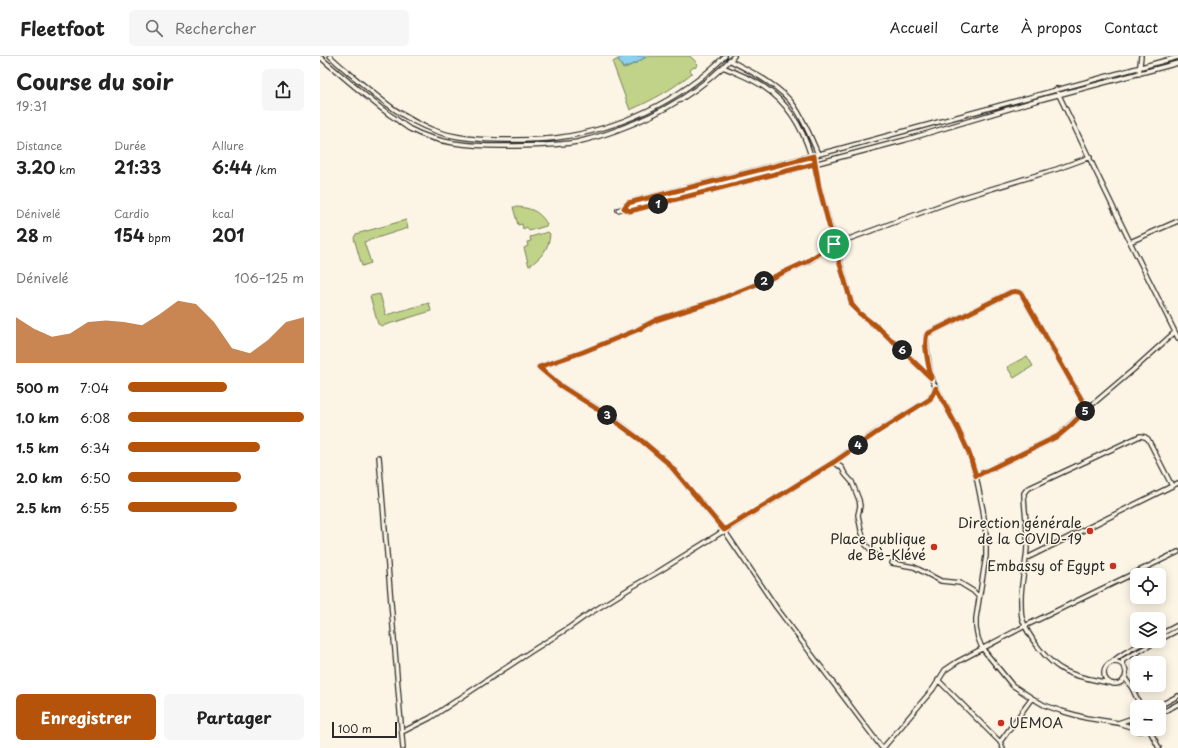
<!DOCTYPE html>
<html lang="fr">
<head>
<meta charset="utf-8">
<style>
	body { margin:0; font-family:"Playpen Sans",sans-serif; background:#f6f6f6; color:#222; height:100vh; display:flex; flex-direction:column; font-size:15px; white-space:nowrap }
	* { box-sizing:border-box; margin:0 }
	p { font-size:13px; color:#767676 }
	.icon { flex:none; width:22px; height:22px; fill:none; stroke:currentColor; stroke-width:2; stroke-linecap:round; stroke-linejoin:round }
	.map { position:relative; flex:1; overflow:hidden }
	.details { display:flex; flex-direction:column; background:#fff; width:320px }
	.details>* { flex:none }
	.buttons { position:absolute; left:810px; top:512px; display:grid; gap:8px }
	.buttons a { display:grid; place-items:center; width:36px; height:36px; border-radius:6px; background:#fff; box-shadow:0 2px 10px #0003; font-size:20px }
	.scale { position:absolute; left:12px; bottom:10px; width:65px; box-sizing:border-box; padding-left:4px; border:2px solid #2b2b2b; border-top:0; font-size:11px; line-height:14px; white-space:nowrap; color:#2b2b2b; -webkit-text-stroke:3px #fcf5e5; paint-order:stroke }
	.pin { position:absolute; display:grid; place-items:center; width:34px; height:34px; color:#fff; margin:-17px; border:2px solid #fff; border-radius:50%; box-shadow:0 1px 4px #0007 }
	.km { position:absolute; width:20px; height:20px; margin:-10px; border-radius:50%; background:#222; color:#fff; font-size:11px; line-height:20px; text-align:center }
	.round { display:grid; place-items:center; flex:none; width:42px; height:42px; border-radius:6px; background:#f6f6f6 }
	.summary { display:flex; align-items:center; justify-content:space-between; height:68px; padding:0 16px }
	h1 { font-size:22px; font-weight:700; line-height:30px }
	.stats { display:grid; grid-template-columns:repeat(3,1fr); gap:6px; height:68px; padding:4px 16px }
	.stats div { display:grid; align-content:center }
	.stats b { font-size:17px; font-weight:700 }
	.stats small { font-size:11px; font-weight:400 }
	.stats p { font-size:11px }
	.chart { height:112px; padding:8px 16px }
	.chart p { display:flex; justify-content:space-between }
	.chart svg { width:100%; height:72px; margin-top:4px; fill:#b45309; opacity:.7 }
	.primary-button { display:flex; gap:8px; margin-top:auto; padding:8px 16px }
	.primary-button a { flex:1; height:46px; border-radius:6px; background:#b45309; color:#fff; font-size:16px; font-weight:700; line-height:46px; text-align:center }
	.primary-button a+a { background:#f6f6f6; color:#222 }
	ul { padding:0 16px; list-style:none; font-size:13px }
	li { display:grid; grid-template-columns:64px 48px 1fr; align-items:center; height:30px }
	li i { height:10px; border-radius:5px; background:#b45309 }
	header { display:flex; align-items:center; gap:24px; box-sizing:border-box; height:56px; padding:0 20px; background:#fff; border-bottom:1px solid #e0e0e0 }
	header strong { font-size:19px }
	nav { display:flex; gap:22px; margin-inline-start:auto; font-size:14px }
	.search { width:280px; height:36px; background:#f6f6f6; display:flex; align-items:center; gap:10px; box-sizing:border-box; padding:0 14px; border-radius:6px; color:#767676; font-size:15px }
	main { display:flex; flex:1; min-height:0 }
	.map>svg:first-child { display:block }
</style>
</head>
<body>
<header>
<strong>Fleetfoot</strong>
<div class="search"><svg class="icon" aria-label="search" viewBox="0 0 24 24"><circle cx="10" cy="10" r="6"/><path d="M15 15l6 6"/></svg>Rechercher</div>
<nav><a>Accueil</a><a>Carte</a><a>À propos</a><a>Contact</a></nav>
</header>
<main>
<section class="details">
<div class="summary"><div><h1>Course du soir</h1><p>19:31</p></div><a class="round"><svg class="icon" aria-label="share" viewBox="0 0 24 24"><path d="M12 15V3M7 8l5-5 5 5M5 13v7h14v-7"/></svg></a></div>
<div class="stats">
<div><p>Distance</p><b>3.20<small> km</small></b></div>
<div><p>Durée</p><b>21:33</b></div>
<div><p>Allure</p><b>6:44<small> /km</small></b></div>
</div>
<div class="stats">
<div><p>Dénivelé</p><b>28<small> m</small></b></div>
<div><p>Cardio</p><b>154<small> bpm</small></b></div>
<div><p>kcal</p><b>201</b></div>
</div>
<div class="chart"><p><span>Dénivelé</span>106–125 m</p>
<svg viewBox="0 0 160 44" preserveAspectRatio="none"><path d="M0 44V16L10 23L20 28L30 26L40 19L50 18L60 19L70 21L80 14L90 6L100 8L110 19L120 35L130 38L140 30L150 19L160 16V44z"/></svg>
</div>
<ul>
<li><b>500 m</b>7:04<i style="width:56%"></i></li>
<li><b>1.0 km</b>6:08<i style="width:100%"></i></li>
<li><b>1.5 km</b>6:34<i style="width:75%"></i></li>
<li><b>2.0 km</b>6:50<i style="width:64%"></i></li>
<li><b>2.5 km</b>6:55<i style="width:62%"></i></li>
</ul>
<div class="primary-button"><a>Enregistrer</a><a>Partager</a></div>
</section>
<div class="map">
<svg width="858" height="692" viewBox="0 0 858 692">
	<rect width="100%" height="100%" fill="#fcf5e5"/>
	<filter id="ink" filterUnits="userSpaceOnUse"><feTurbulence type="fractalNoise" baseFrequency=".025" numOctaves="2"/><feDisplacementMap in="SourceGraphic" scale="8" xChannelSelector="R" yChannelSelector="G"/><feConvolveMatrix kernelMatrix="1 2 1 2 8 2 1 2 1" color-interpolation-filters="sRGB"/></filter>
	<g filter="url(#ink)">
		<path fill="#c1d388" stroke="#767f5a" d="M328 0H370L378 8 375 12 374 11 370 14 372 17C353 33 333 44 310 54L293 8V6L298 3 303 13 316 7Z
			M193 151C208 151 219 154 227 168L226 170 209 175 207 171 203 173 202 168 198 169Z
			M86 164 88 172 44 186 51 207 42 210 34 182 36 178Z
			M228 176 230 178C229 193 221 202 209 210L204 192 208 190 207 186 211 185 210 181Z
			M60 238 66 259 109 247 111 255 62 270 58 268 50 240Z
			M707 300 713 310 694 322 687 311Z"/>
		<path fill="#8bd1ec" stroke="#658f9f" d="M305 0H327L316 7 303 12 298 3Z"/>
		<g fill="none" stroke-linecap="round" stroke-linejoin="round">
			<g stroke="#2b2b2b" stroke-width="6">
				<path id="street" d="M10 0C18 8 27 15 35 22 59 42 83 63 113 74 136 83 163 84 188 84 204 84 220 84 236 82 298 74 360 45 405 0
					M0 1C23 21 46 41 70 59 77 63 83 69 90 73 118 88 150 90 181 90 206 90 232 90 257 86 270 83 284 79 297 74 341 58 382 34 414 0
					M409 4C432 16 461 30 475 51 485 66 491 82 498 98
					M403 11C416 17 431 22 444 31 468 47 483 73 491 100
					M819 18 821 0
					M736 33 810 186 858 282
					M493 100 499 131 532 249 539 257 561 274 611 322
					M304 152 310 155 321 152 494 108 585 84 715 45 858 7
					M298 154 304 152 308 147 319 144 515 94 858 1
					M810 186 858 165
					M767 353 701 237C697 235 695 235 691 236L609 277 606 280 607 294 611 322 638 373 649 397 656 420 663 454 666 478V500L656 562V572L658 582 662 592 692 629 712 642 724 649 741 655 766 662 798 667 814 672
					M59 401 83 692
					M514 406 522 412 525 418 532 426 539 444 540 450 538 459 541 474 546 489 556 499
					M656 420 738 380 749 370 767 353 813 314 855 276
					M707 502 858 427
					M572 507 594 511 621 525 640 527 653 535 659 541
					M839 579 858 569
					M839 584 858 574
					M784 617a11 11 0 1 1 22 0a11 11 0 1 1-22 0Z
					M792 606C802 597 815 591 827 585
					M802 609 803 604 808 601 838 585
					M805 622 812 632 821 651
					M618 624 680 686 683 692
					M790 627C775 624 759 622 745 615 727 606 708 581 702 562 701 557 701 551 701 546 700 527 707 508 707 489 708 471 704 454 704 437L707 433 820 380 825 381 828 383 852 430
					M837 651 858 640
					M839 658 858 648
					M813 662 812 669 816 674 821 675 825 673
					M798 667 813 662 817 659
					M829 673 839 692
					M82 676 110 662 210 596 250 571 264 561 312 531 338 516 514 406 555 377 610 343 616 332
					M680 686 712 642
					M562 692 456 551 404 474 348 407 322 385 289 360 241 330 219 311 263 296 317 274 336 264 395 245 447 224 487 206 515 188 641 142 737 113 770 101
					M563 692 613 633 625 614 637 606 705 570 858 496"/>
			</g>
			<use href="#street" stroke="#fcf5e5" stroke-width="3.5"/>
		</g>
	</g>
	<g fill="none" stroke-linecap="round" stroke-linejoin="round" filter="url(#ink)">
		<g stroke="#fff" stroke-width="8">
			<path id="route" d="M514 188 499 131 494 100 308 147 304 152 310 155 494 108 499 131 514 188 486 206 447 224 395 245 336 264 317 274 263 296 219 311 241 330 288 360 322 385 348 407 404 474 514 406 556 377 610 343 616 332 638 373 649 397 656 420 738 380 750 370 767 353 701 237C697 235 695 235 691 236L607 278C603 289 609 310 611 322L561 274 539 257 532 249 514 188"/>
		</g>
		<use href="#route" stroke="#b45309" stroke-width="5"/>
	</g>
	<g fill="#c8321e" stroke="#fcf5e5" stroke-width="1.5">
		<circle cx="770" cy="475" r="4"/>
		<circle cx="614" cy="491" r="4"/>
		<circle cx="793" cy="510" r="4"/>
		<circle cx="681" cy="667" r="4"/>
	</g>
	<g text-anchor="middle" stroke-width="3" stroke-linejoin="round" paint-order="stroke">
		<g font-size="14" fill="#2b2b2b" stroke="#fcf5e5" text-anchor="end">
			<text x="762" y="472">Direction générale<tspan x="762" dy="16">de la COVID-19</tspan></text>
			<text x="606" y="488">Place publique<tspan x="606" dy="16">de Bè-Klévé</tspan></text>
			<text x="785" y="515">Embassy of Egypt</text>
			<text x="689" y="672" text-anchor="start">UEMOA</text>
		</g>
	</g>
</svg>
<div class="buttons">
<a><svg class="icon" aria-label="locate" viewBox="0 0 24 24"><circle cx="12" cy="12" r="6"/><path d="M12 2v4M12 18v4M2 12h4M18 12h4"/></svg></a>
<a><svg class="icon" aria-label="layers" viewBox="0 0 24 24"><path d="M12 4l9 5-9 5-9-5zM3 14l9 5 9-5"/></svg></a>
<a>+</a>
<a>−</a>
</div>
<div class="scale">100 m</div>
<div class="pin" style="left:514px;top:188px;background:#1e9e55"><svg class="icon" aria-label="arrive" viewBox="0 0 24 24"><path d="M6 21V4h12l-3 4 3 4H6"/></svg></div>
<b class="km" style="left:338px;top:148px">1</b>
<b class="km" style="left:444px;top:225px">2</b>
<b class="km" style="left:287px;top:359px">3</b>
<b class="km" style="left:538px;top:389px">4</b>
<b class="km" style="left:765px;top:355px">5</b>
<b class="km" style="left:582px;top:294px">6</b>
</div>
</main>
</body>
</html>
